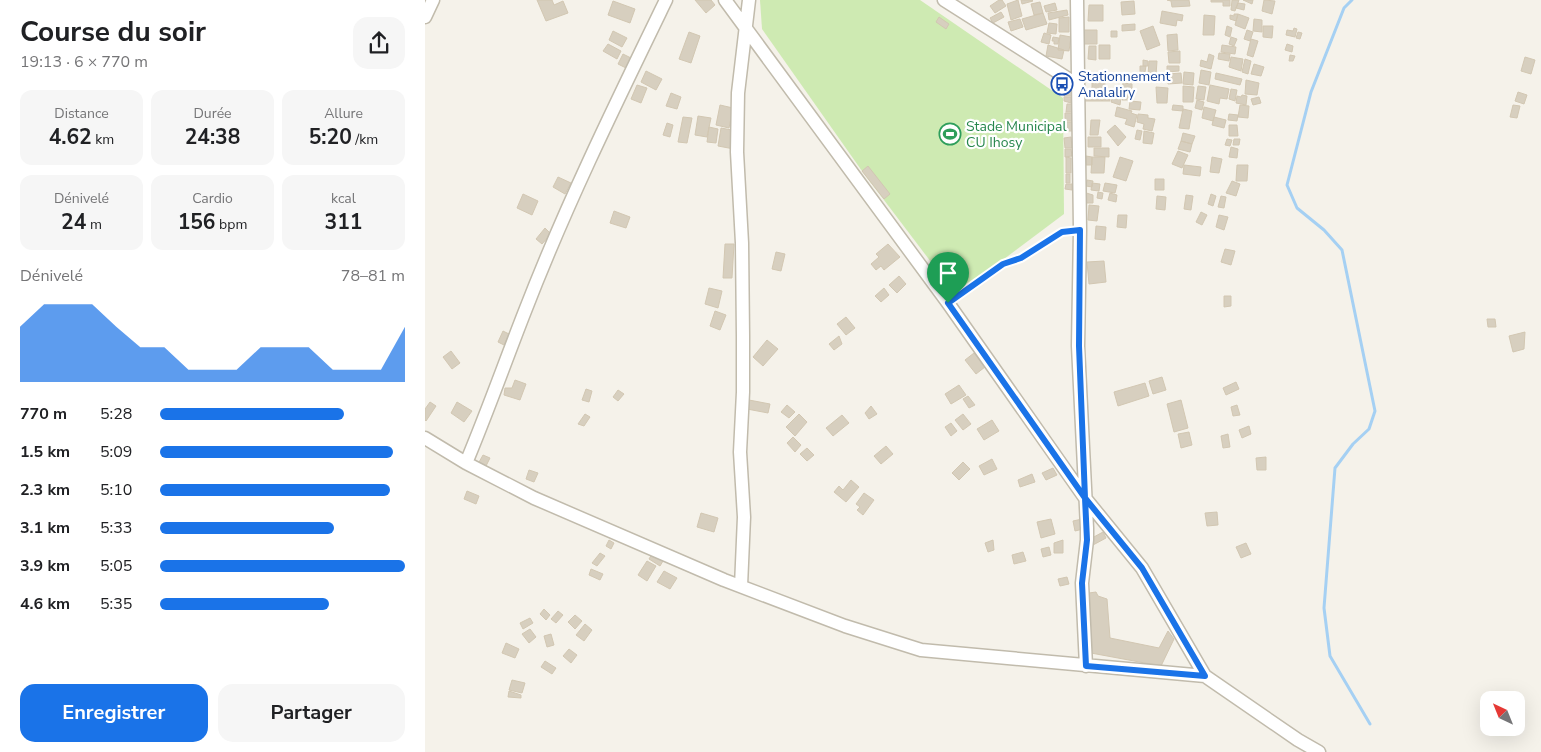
<!DOCTYPE html>
<html lang="fr">
<head>
<meta charset="utf-8">
<style>
	body { margin:0; font-family:"Nunito Sans",sans-serif; background:#f6f6f6; color:#202124; height:100vh; display:flex; flex-direction:column; font-size:19px; white-space:nowrap }
	* { box-sizing:border-box; margin:0 }
	p { font-size:16px; color:#757577 }
	.icon { flex:none; width:28px; height:28px; fill:none; stroke:currentColor; stroke-width:2; stroke-linecap:round; stroke-linejoin:round }
	.map { position:relative; flex:1; overflow:hidden }
	.drawer { display:flex; flex-direction:column; background:#fff; width:425px }
	.drawer>* { flex:none }
	.needle { width:32px; rotate:317deg }
	.buttons { position:absolute; left:1055px; top:691px; display:grid; gap:10px }
	.buttons a { display:grid; place-items:center; width:45px; height:45px; border-radius:10px; background:#fff; box-shadow:0 5px 20px #0002; font-size:25px }
	.pin { position:absolute; display:grid; place-items:center; width:42px; height:42px; color:#fff; margin:-51px -21px; border-radius:50% 50% 50% 0; rotate:-45deg; box-shadow:0 0 5px #0007 }
	.pin .icon { rotate:45deg }
	.round { display:grid; place-items:center; flex:none; width:52px; height:52px; border-radius:15px; background:#f6f6f6 }
	.headline { display:flex; align-items:center; justify-content:space-between; height:85px; padding:0 20px }
	h1 { font-size:28px; font-weight:700; line-height:38px }
	.metrics { display:grid; grid-template-columns:repeat(3,1fr); gap:8px; height:85px; padding:5px 20px }
	.metrics div { display:grid; align-content:center; border-radius:12px; background:#f6f6f6; text-align:center }
	.metrics b { font-size:21px; font-weight:700 }
	.metrics small { font-size:14px; font-weight:400 }
	.metrics p { font-size:14px }
	.chart { height:140px; padding:10px 20px }
	.chart p { display:flex; justify-content:space-between }
	.chart svg { width:100%; height:90px; margin-top:5px; fill:#1a73e8; opacity:.7 }
	.primary-button { display:flex; gap:10px; margin-top:auto; padding:10px 20px }
	.primary-button a { flex:1; height:58px; border-radius:15px; background:#1a73e8; color:#fff; font-size:20px; font-weight:700; line-height:58px; text-align:center }
	.primary-button a+a { background:#f6f6f6; color:#202124 }
	ul { padding:0 20px; list-style:none; font-size:16px }
	li { display:grid; grid-template-columns:80px 60px 1fr; align-items:center; height:38px }
	li i { height:12px; border-radius:6px; background:#1a73e8 }
	main { display:flex; flex:1; min-height:0 }
	.map>svg:first-child { display:block }
</style>
</head>
<body>
<main>
<section class="drawer">
<div class="headline"><div><h1>Course du soir</h1><p>19:13 · 6 × 770 m</p></div><a class="round"><svg class="icon" aria-label="share" viewBox="0 0 24 24"><path d="M12 15V3M7 8l5-5 5 5M5 13v7h14v-7"/></svg></a></div>
<div class="metrics">
<div><p>Distance</p><b>4.62<small> km</small></b></div>
<div><p>Durée</p><b>24:38</b></div>
<div><p>Allure</p><b>5:20<small> /km</small></b></div>
</div>
<div class="metrics">
<div><p>Dénivelé</p><b>24<small> m</small></b></div>
<div><p>Cardio</p><b>156<small> bpm</small></b></div>
<div><p>kcal</p><b>311</b></div>
</div>
<div class="chart"><p><span>Dénivelé</span>78–81 m</p>
<svg viewBox="0 0 160 44" preserveAspectRatio="none"><path d="M0 44V17L10 6L20 6L30 6L40 17L50 27L60 27L70 38L80 38L90 38L100 27L110 27L120 27L130 38L140 38L150 38L160 17V44z"/></svg>
</div>
<ul>
<li><b>770 m</b>5:28<i style="width:75%"></i></li>
<li><b>1.5 km</b>5:09<i style="width:95%"></i></li>
<li><b>2.3 km</b>5:10<i style="width:94%"></i></li>
<li><b>3.1 km</b>5:33<i style="width:71%"></i></li>
<li><b>3.9 km</b>5:05<i style="width:100%"></i></li>
<li><b>4.6 km</b>5:35<i style="width:69%"></i></li>
</ul>
<div class="primary-button"><a>Enregistrer</a><a>Partager</a></div>
</section>
<div class="map">
<svg width="1116" height="752" viewBox="0 0 1116 752">
	<rect width="100%" height="100%" fill="#f5f2ea"/>
	<path fill="#ceeab2" d="M335 0H495L638 98 639 214 531 295 437 171 337 29Z"/>
	<g fill="none" stroke-linecap="round" stroke-linejoin="round">
		<path stroke="#a5d0f3" stroke-width="3" d="M927 0 919 8 886 92 862 185 872 208 899 230 917 250 950 411 944 429 928 444 910 468 899 608 905 656 945 724"/>
	</g>
	<path fill="#d7cfbf" stroke="#d2c7b2" d="M112 0H127L129 5 138 1 143 13 121 21Z
		M270 0H286L290 5 281 13Z
		M574 0H577L581 6 570 13 565 6Z
		M593 0 597 16 586 20 582 4Z
		M596 0H607L608 1 597 4Z
		M742 0H764L765 6 747 7 746 1Z
		M786 0H805V6H798V2H786Z
		M807 0H814L810 11 806 10Z
		M818 0H828L827 4Z
		M839 0 850 1 847 14 837 11Z
		M188 1 210 9 205 23 183 15Z
		M709 1 710 14 697 15 696 2Z
		M615 2 618 13 609 15 606 4Z
		M630 3 632 10 621 12 619 6Z
		M813 3 820 4 819 10 811 8Z
		M664 5H678V21H663Z
		M642 10 643 15 624 20 623 13Z
		M737 11 758 15 757 21 752 20 751 26 735 23Z
		M576 12 579 17 568 23 565 18Z
		M618 13 622 24 601 30 597 19Z
		M809 14H813L811 21 805 19V15L809 16Z
		M813 14 824 18 820 29 810 25Z
		M779 15 790 16 789 35H778Z
		M514 17 524 24 521 29 511 22Z
		M644 17V32H634V18Z
		M595 19 598 27 586 31 583 22Z
		M829 19 837 20V32L828 31Z
		M624 23 632 24 631 34 622 33Z
		M710 24V30L697 31V25Z
		M728 26 735 45 722 50 715 31Z
		M802 26 807 28 805 37 800 35Z
		M838 26H848L847 38 838 37Z
		M869 28 872 29 870 37 861 35 862 30 868 31Z
		M659 30H672V44H659Z
		M822 30 828 32 825 41 819 39Z
		M188 31 202 38 197 47 184 40Z
		M686 31H692V37H686Z
		M264 32 275 36 266 63 254 59Z
		M873 32 877 33 875 39 871 38Z
		M619 33 626 35 624 44 616 42Z
		M752 34 753 50 743 51 742 35Z
		M635 35 646 37 644 51 633 50Z
		M628 37 634 38 633 44H629V41H627Z
		M806 37 812 39 809 46 804 44Z
		M826 39 833 41 828 57 822 55Z
		M183 44 196 51 192 59 178 51Z
		M862 44 868 46 867 52 860 50Z
		M623 45 639 50 637 59 621 56Z
		M674 45H685V59H674Z
		M797 45 811 47 810 54 796 52Z
		M664 46H671V60L663 59Z
		M755 51V63H744L743 52Z
		M794 53 805 54 804 61 793 59Z
		M198 54 208 59 203 69 193 64Z
		M784 54 789 56 786 69 775 66 776 60 782 62Z
		M865 55 870 56 868 61H864Z
		M806 57 818 59 816 71 804 67Z
		M1100 57 1110 60 1106 74 1096 71Z
		M820 59 826 61 823 74 817 72Z
		M718 60 723 61V66H718Z
		M724 61H732L731 75H723Z
		M829 64 839 67 836 76 826 74Z
		M715 66H721L720 72H715Z
		M742 66H754V71L742 72Z
		M776 70 786 72 784 85 774 83Z
		M221 71 237 79 231 90 216 82Z
		M759 72 769 73 768 85 758 84Z
		M658 73H667L666 79H658Z
		M733 73H739V82H733Z
		M756 73 757 83 743 84V74Z
		M791 73 817 79 815 85 790 79Z
		M667 74H680V89L667 90Z
		M821 80 834 83 832 95 820 94Z
		M632 82 639 87 635 93 628 88Z
		M698 83 707 84V100H697Z
		M212 85 222 88 216 103 206 99Z
		M785 85 804 89 802 99 795 98 794 104 782 101Z
		M758 86 769 87 768 102H758Z
		M773 86 781 87 779 100 771 99Z
		M639 87H647V96H639Z
		M731 87 743 88 742 103H732Z
		M806 89 812 90 810 101 804 99Z
		M658 91H677V101H658Z
		M1093 92 1102 95 1099 104 1090 101Z
		M246 93 256 97 252 109 241 106Z
		M817 95 822 96 821 105 811 103 812 96 816 97Z
		M677 96H685V101H677Z
		M688 96 696 98 695 105 686 102Z
		M639 97H646V103L639 101Z
		M834 97 836 103 828 105 826 99Z
		M772 100 779 102 777 110 770 108Z
		M705 101 716 102 715 110 704 109Z
		M642 104H647V112H641Z
		M295 105 308 108 304 128 291 125Z
		M748 105 758 106V111L747 110Z
		M815 105 824 106 823 118 813 117Z
		M1088 105 1095 106 1092 118 1085 117Z
		M692 107 707 111 706 113 712 115 709 127 700 124 702 119 690 116Z
		M779 107 791 110 788 121 777 118Z
		M758 109 767 111 764 129 754 128Z
		M640 113H647V121H640Z
		M713 114 723 115V118L730 119 727 131 718 129 719 124 712 122Z
		M804 114 813 115 812 121 803 120Z
		M273 116 286 118 282 137 270 135Z
		M258 117 267 118 262 143 253 142Z
		M789 117 801 120 799 128 787 125Z
		M666 120H675L673 135H665Z
		M640 122H647V131H640Z
		M242 123 248 125 245 137 238 135Z
		M690 125 701 137 693 146 682 132Z
		M804 125H812L813 136H804Z
		M284 127 293 129 291 143 282 142Z
		M296 128 312 131 309 149 293 146Z
		M712 130 717 131 715 140 710 139Z
		M719 131 729 133 727 144 718 143Z
		M758 133 770 136 767 144 756 141Z
		M646 137 647 148H640L639 138Z
		M663 137H676V147H663Z
		M802 139 807 140 805 146 800 145Z
		M809 139H815L814 145H808Z
		M756 141 767 144 765 152 753 149Z
		M806 147 813 149 812 158 804 157Z
		M669 148H684V157L669 156Z
		M640 149H646L647 156 640 157Z
		M753 151 763 155 757 168 747 164Z
		M661 156 667 157V165H661Z
		M641 157 646 158V173H641Z
		M667 157H680L679 173H666Z
		M695 157 708 161 701 181 688 177Z
		M787 157 797 159 794 173 785 172Z
		M759 165 776 167 775 176 758 174Z
		M812 165H823L822 181H811Z
		M443 166 465 194 459 199 437 171Z
		M641 174H645V183H641Z
		M133 177 146 183 140 194 128 187Z
		M730 179H739V190H730Z
		M662 180 668 181 667 187 661 186Z
		M807 181 815 184 811 196 801 193Z
		M667 183 675 184 674 191 666 190Z
		M680 183 692 185 690 193 678 191Z
		M641 184H647V190L640 189Z
		M658 192 668 195V203H659Z
		M673 192 678 193 677 199 672 198Z
		M685 193 692 195 691 202 683 200Z
		M98 194 113 201 107 215 92 208Z
		M786 194 791 196 788 206 783 204Z
		M761 195 768 196 766 210 759 209Z
		M732 196 741 197 740 210 731 209Z
		M796 196 801 197 799 208 793 207Z
		M664 205 674 206 672 221 663 220Z
		M189 211 205 217 201 228 185 223Z
		M776 212 782 215 777 225 771 222Z
		M693 215H702L701 228 692 227Z
		M794 215 803 217 799 230 791 227Z
		M671 226 681 227 680 240 670 239Z
		M120 228 126 234 117 244 111 239Z
		M300 244H309L307 278H298Z
		M463 244 475 257 459 270 456 266 451 270 446 264 454 257 451 254Z
		M800 249 810 251 806 265 796 262Z
		M351 252 360 254 356 271 347 269Z
		M679 261 681 282 664 284 662 262Z
		M474 276 481 284 472 293 464 285Z
		M284 288 297 291 293 308 280 304Z
		M459 288 464 295 456 302 450 296Z
		M799 296H806V306L799 307Z
		M290 311 301 315 295 330 285 326Z
		M421 317 430 328 421 335 412 324Z
		M1062 319H1070L1071 327H1063Z
		M78 331 84 334 79 345 73 342Z
		M1100 332 1099 349 1088 352 1084 336Z
		M414 336 417 344 409 350 404 344Z
		M342 340 353 349 338 366 328 357Z
		M26 351 35 363 27 369 18 357Z
		M549 353 560 367 551 374 540 360Z
		M737 377 741 390 728 394 724 381Z
		M90 380 101 384 95 400 79 395 80 388H87Z
		M811 382 814 389 801 395 798 388Z
		M720 383 724 396 693 406 689 392Z
		M534 385 541 395 526 404 520 394Z
		M161 389 167 391 164 402 157 400Z
		M193 390 199 394 193 401 188 397Z
		M543 396 550 405 544 408 538 399Z
		M324 400 345 404 343 413 322 409Z
		M756 400 763 428 749 432 742 404Z
		M5 402 11 406 1 421 0 420V409Z
		M32 402 47 411 39 422 26 413Z
		M362 405 370 412 364 418 356 412Z
		M812 405 815 415 808 416 806 407Z
		M446 406 452 414 444 419 440 413Z
		M160 414 165 417 159 426 153 424Z
		M374 414 382 422 370 436 361 427Z
		M538 414 546 424 538 430 530 420Z
		M417 415 424 423 408 436 401 428Z
		M567 420 574 431 559 440 552 429Z
		M526 423 532 431 526 436 520 427Z
		M824 426 826 434 817 438 814 430Z
		M764 432 767 445 756 448 753 434Z
		M803 434 805 447 798 448 796 436Z
		M368 437 376 445 370 452 362 443Z
		M461 446 468 454 456 464 449 456Z
		M382 448 389 455 382 461 375 454Z
		M58 455 65 458 60 468 53 464Z
		M841 457V470H832L831 458Z
		M567 459 572 469 559 475 554 466Z
		M538 462 545 469 534 480 527 473Z
		M628 468 632 475 621 480 617 473Z
		M104 470 113 473 109 482 101 479Z
		M607 474 610 482 595 487 593 480Z
		M426 480 434 487 421 502 409 492 414 486 418 490Z
		M42 491 54 496 51 504 39 499Z
		M439 493 449 500 438 515 432 510 435 507 431 504Z
		M792 512 793 525 782 526 780 513Z
		M276 513 293 518 289 532 272 527Z
		M626 519 630 534 616 538 612 522Z
		M657 519 658 529 650 531 648 521Z
		M678 532 681 538 668 545 667 538Z
		M184 540 189 543 186 549 181 546Z
		M568 540 569 550 563 552 560 543Z
		M638 540V553H629V543Z
		M821 543 826 554 816 558 811 547Z
		M624 547 626 555 618 557 616 549Z
		M598 552 601 561 589 564 587 555Z
		M175 553 180 556 172 566 167 563Z
		M227 554 238 561 235 566 224 559Z
		M222 561 231 566 222 581 213 575Z
		M166 569 178 574 175 580 164 575Z
		M239 571 252 578 245 589 232 582Z
		M642 577 644 584 635 586 633 579Z
		M671 592 673 596 682 599 685 638 734 648 743 631 749 639 736 666 666 653 664 593Z
		M119 609 125 615 121 620 115 614Z
		M133 611 138 615 131 623 126 619Z
		M150 615 157 621 150 629 143 622Z
		M105 618 108 623 98 629 95 623Z
		M160 624 167 630 159 641 151 635Z
		M105 629 111 637 104 643 97 634Z
		M126 634 129 645 122 647 119 636Z
		M81 643 94 649 90 658 77 653Z
		M144 649 152 655 146 663 138 656Z
		M120 661 131 668 127 674 116 667Z
		M87 680 100 683 97 693 84 690Z
		M84 691 96 695V698L83 697Z"/>
	<g fill="none" stroke-linecap="round" stroke-linejoin="round">
		<g stroke="#c1bbac" stroke-width="15">
			<path id="street" d="M300 0 523 303 660 498 717 568 780 676 873 740 894 752
				M519 0 653 85
				M652 0 655 230 653 346 662 528V540L657 583 661 666
				M0 17 8 0
				M0 438 41 463 109 498 299 580 420 626 496 650 780 676
				M41 463C62 413 80 362 100 311 141 205 191 103 241 0
				M316 586 319 517 315 452 318 392V336L317 243 312 152 313 93 324 0"/>
		</g>
		<path stroke="#c3b79c" stroke-width="2" stroke-dasharray="2.5 2.5" stroke-linecap="butt" d="M532 297 578 264 596 258 637 232 643 231"/>
		<use href="#street" stroke="#fff" stroke-width="12"/>
	</g>
	<g fill="none" stroke-linecap="round" stroke-linejoin="round">
		<g stroke="#fff" stroke-width="10">
			<path id="route" d="M523 303 660 498 662 540 657 583 661 666 780 676 717 568 660 498 654 346 655 230 637 232 596 258 578 264 523 303"/>
		</g>
		<use href="#route" stroke="#1a73e8" stroke-width="6"/>
	</g>
	<defs>
		<g id="bus-ring" transform="scale(1.125)"><circle r="9.5" fill="#fff" stroke="#1a4fb4" stroke-width="1.5"/><path d="M-5-6H5V4H4V6H2V4H-2V6H-4V4H-5ZM-3.5-4V0h7V-4ZM-3.5 1.2v1.5H-2V1.2ZM2 1.2v1.5H3.5V1.2Z" fill="#1a4fb4"/></g>
		<g id="stadium-ring" transform="scale(1.125)"><circle r="9.5" fill="#fff" stroke="#2e9e5b" stroke-width="1.5"/><path d="M0-5a6.5 5 0 1 0 0 10a6.5 5 0 1 0 0-10ZM-3.5-1.8h7v3.6h-7Z" fill="#2e9e5b"/></g>
	</defs>
	<g fill-rule="evenodd">
		<use href="#bus-ring" x="637" y="84"/>
		<use href="#stadium-ring" x="525" y="134"/>
	</g>
	<g text-anchor="middle" stroke-width="4.5" stroke-linejoin="round" paint-order="stroke">
		<g font-size="14" fill="#164399" stroke="#fff" text-anchor="start">
			<text x="653" y="81">Stationnement<tspan x="653" dy="16">Analaliry</tspan></text>
		</g>
		<g font-size="14" fill="#27864d" stroke="#fff" text-anchor="start">
			<text x="541" y="131">Stade Municipal<tspan x="541" dy="16">CU Ihosy</tspan></text>
		</g>
	</g>
</svg>
<div class="buttons">
<a><svg class="needle" viewBox="-14 -14 28 28"><path d="M0-13l5 13h-10z" fill="#e53935"/><path d="M0 13l5-13h-10z" fill="#757577"/></svg></a>
</div>
<div class="pin" style="left:523px;top:303px;background:#1e9e55"><svg class="icon" aria-label="arrive" viewBox="0 0 24 24"><path d="M6 21V4h12l-3 4 3 4H6"/></svg></div>
</div>
</main>
</body>
</html>
